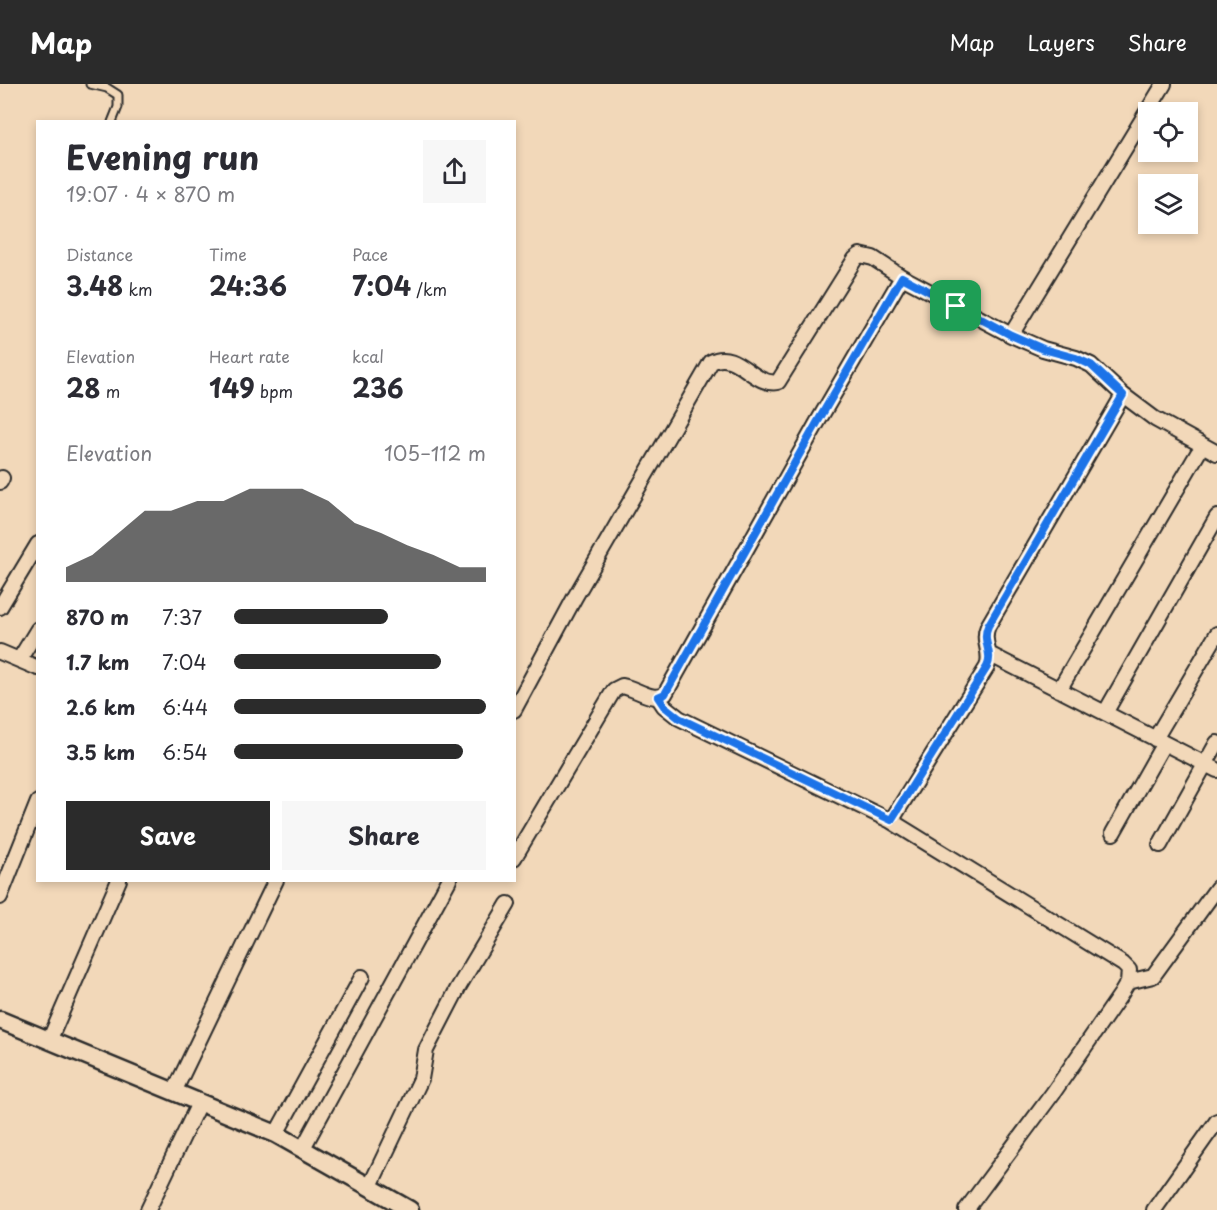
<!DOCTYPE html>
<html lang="en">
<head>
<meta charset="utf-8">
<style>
	body { margin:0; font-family:"Playpen Sans",sans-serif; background:#f7f7f7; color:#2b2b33; height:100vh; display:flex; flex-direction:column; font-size:22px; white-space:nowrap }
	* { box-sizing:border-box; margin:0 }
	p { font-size:20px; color:#7c7c81 }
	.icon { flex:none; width:33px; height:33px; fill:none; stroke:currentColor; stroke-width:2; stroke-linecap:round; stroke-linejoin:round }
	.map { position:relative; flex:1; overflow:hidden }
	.sheet { position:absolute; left:36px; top:36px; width:480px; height:762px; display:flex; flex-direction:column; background:#fff; border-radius:0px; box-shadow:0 3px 9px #0003 }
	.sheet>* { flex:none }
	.tools { position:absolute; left:1138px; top:18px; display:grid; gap:12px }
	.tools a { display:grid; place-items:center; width:60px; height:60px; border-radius:0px; background:#fff; box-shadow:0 3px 9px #0003; font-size:30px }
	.pin { position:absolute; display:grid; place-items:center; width:51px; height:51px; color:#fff; margin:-26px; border-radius:12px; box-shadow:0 3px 9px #0006 }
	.round { display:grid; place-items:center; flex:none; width:63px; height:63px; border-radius:0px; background:#f7f7f7 }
	.summary { display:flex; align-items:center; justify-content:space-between; height:102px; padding:0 30px }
	h1 { font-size:33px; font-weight:700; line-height:45px }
	.figures { display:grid; grid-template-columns:repeat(3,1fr); gap:9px; height:102px; padding:6px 30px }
	.figures div { display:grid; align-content:center }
	.figures b { font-size:26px; font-weight:700 }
	.figures small { font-size:16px; font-weight:400 }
	.figures p { font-size:16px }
	.chart { height:168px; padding:12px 30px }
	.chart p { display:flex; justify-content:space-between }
	.chart svg { width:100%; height:108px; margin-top:6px; fill:#2b2b2b; opacity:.7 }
	.primary-button { display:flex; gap:12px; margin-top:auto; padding:12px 30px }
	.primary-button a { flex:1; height:69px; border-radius:0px; background:#2b2b2b; color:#fff; font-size:24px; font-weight:700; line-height:69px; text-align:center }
	.primary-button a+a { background:#f7f7f7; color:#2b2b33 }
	ul { padding:0 30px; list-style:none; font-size:20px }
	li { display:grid; grid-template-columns:96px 72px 1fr; align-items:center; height:45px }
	li i { height:15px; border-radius:8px; background:#2b2b2b }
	header { display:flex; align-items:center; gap:36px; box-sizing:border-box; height:84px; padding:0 30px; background:#2b2b2b; color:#fff }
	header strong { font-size:28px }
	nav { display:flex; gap:33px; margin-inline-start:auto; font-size:21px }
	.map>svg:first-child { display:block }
</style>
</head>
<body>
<header>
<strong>Map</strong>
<nav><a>Map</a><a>Layers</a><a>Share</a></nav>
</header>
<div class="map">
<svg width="1217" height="1126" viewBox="0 0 1217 1126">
	<rect width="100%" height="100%" fill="#f2d8b9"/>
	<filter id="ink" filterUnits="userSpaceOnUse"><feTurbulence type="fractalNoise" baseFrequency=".0167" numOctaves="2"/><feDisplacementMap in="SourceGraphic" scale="12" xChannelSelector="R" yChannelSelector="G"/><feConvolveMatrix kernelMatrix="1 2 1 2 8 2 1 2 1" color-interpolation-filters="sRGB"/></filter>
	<g filter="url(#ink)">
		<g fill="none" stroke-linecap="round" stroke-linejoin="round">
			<g stroke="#2b2b2b" stroke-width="11">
				<path id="service" d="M90 0 107 4 118 11V23L112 38"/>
			</g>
			<g stroke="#2b2b2b" stroke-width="18">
				<path id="minor" d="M1011 251 1164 0
					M0 398 2 394
					M0 523 38 460
					M0 568 38 584
					M989 570 1217 686
					M19 576 38 545
					M1059 606 1198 369
					M658 613 664 622 679 634 891 737 1123 880 1129 886 1128 898 1121 910 1053 1009 966 1126
					M514 626 575 513 711 278C737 264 753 303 778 298L855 175 860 171 873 174 902 193 1011 251 1043 265 1076 274 1091 281 1123 311 1155 335 1217 369
					M1105 629 1217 433
					M1155 655 1217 550
					M891 737 987 583C993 568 981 558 988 542L1123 311
					M1113 749 1164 659
					M1160 761 1217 659
					M514 774 614 606 622 602C636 604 653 619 665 610L817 339 902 193
					M0 813 38 718
					M1128 898 1153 892 1217 804
					M49 957 119 796
					M174 1008 276 796
					M276 1050 362 893
					M303 1064 449 796
					M370 1102 421 995 426 966 458 904 508 820
					M148 1126 199 1019
					M1154 1126 1217 1037"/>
			</g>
			<g stroke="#2b2b2b" stroke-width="21">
				<path id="tertiary" d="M0 936 276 1050 410 1126"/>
			</g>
			<use href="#service" stroke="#f2d8b9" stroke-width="7"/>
			<use href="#minor" stroke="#f2d8b9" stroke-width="14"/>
			<use href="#tertiary" stroke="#f2d8b9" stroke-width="16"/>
		</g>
	</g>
	<g fill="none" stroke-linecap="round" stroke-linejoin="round" filter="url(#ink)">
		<g stroke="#fff" stroke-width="12">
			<path id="route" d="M902 193 1011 251 1043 265 1076 274 1091 281 1123 311 988 542C981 558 994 568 987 583L891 736 679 634 664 622 658 613 665 610 817 339Z"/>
		</g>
		<use href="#route" stroke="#1a73e8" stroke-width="8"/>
	</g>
</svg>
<div class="tools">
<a><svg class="icon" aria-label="locate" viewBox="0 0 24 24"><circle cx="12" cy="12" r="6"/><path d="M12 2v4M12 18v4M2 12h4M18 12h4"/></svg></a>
<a><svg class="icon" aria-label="layers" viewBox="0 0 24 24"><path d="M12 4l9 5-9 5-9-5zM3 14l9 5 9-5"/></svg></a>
</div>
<div class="pin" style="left:956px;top:222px;background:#1e9e55"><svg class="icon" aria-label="arrive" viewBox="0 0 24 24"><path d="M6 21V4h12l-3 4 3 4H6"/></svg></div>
<section class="sheet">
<div class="summary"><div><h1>Evening run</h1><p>19:07 · 4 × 870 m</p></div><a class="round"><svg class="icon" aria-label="share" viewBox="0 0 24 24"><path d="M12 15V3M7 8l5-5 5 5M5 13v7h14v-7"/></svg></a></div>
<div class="figures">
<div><p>Distance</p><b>3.48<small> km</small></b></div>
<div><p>Time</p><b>24:36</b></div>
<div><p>Pace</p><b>7:04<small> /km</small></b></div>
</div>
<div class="figures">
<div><p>Elevation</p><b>28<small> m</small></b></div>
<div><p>Heart rate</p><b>149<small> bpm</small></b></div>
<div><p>kcal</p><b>236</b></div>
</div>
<div class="chart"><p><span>Elevation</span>105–112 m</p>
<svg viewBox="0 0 160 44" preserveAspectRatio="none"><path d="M0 44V38L10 33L20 24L30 15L40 15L50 11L60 11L70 6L80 6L90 6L100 11L110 20L120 24L130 29L140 33L150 38L160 38V44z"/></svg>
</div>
<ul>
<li><b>870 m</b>7:37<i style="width:61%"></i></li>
<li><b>1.7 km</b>7:04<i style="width:82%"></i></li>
<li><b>2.6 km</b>6:44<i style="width:100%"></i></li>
<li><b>3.5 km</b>6:54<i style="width:91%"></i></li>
</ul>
<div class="primary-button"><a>Save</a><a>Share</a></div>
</section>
</div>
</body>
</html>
